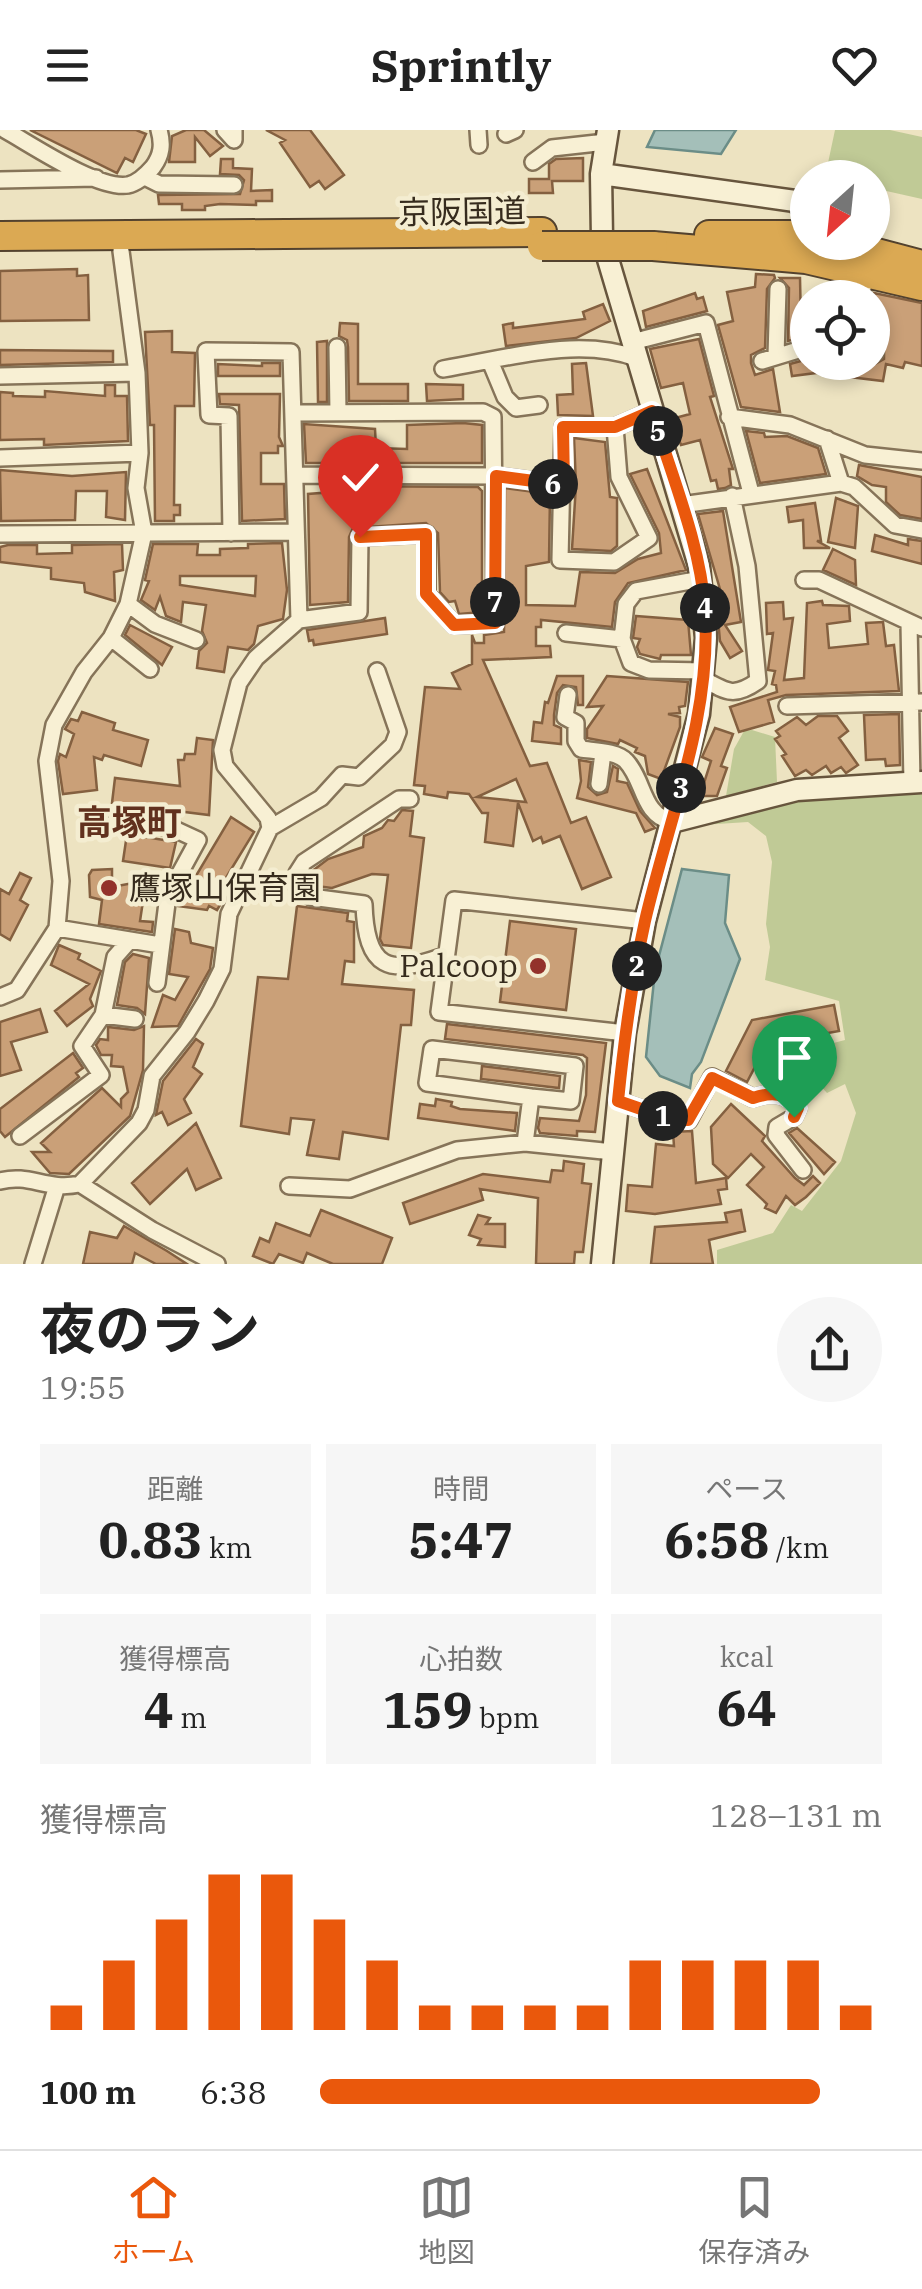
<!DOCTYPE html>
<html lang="ja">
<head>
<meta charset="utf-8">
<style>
	body { margin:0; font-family:"IBM Plex Serif","Noto Sans JP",serif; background:#f6f6f6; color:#222; height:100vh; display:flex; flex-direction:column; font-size:38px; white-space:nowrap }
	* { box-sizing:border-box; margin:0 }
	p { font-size:32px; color:#767676 }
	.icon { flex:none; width:55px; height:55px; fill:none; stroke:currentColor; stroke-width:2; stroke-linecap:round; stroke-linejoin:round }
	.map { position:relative; height:1134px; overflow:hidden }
	.details { display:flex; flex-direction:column; background:#fff; flex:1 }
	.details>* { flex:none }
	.needle { width:65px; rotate:207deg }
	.controls { position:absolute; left:790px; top:30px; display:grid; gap:20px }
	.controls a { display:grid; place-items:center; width:100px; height:100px; border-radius:50%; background:#fff; box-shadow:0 5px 15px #0003; font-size:50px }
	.pin { position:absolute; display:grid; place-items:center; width:85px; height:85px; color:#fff; margin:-102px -42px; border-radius:50% 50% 50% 0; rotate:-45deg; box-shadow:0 0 10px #0007 }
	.pin .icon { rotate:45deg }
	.km { position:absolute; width:50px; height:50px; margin:-25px; border-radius:50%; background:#222; color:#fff; font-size:28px; line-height:50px; text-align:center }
	.round { display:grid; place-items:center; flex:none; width:105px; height:105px; border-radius:52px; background:#f6f6f6 }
	.headline { display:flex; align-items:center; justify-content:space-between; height:170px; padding:0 40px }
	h1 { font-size:55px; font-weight:700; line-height:75px }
	.figures { display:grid; grid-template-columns:repeat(3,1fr); gap:15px; height:170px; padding:10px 40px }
	.figures div { display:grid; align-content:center; border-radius:0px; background:#f6f6f6; text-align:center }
	.figures b { font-size:50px; font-weight:700 }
	.figures small { font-size:28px; font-weight:400 }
	.figures p { font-size:28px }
	.chart { height:280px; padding:20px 40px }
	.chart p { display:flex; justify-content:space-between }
	.chart svg { width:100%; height:180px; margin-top:10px; stroke:#ea580c; stroke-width:6 }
	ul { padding:0 40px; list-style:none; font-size:32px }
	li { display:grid; grid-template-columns:160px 120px 1fr; align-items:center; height:75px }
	li i { height:25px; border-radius:12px; background:#ea580c }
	header { display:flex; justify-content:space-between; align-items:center; height:130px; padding:0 40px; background:#fff; font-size:45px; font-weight:700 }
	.menu { display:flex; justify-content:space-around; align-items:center; height:140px; border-top:2px solid #e0e0e0; background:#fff; font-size:28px; color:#767676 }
	.menu a { display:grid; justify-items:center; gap:5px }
	.menu .selected { color:#ea580c }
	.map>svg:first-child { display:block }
</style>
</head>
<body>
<header><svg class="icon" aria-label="menu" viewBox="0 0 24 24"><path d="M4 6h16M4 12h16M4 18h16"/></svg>Sprintly<svg class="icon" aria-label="heart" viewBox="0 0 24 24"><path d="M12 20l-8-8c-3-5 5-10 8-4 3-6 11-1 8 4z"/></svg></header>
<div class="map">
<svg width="922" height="1134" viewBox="0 0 922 1134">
	<rect width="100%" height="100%" fill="#ede3c1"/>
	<path fill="#c0ca96" d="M835 0H890L922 7V69L873 58 872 48 825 47Z
		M752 600 775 607 777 652 726 666 734 619 744 601Z
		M922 659V1134H717V1120L773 1103 791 1075 802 1081 841 1031 856 983 845 954 827 963 816 951 822 916 845 910 839 871 765 850 770 817 766 794 772 732 766 706 748 692 686 696 796 666Z"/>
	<path fill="#a4bfb9" stroke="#6b8d87" stroke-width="2.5" d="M655 0H736L721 24 647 17Z
		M682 739 729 745 725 793 740 829 701 932 692 944 690 958 660 946 646 927 655 841Z"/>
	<path fill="#caa078" stroke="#846040" stroke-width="2.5" fill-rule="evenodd" d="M30 0H136L146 4 133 32 125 28 117 43Z
		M186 0H204L223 16 210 26 195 7V32H169L172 6Z
		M266 0H310L344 45 325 59 319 51 310 57 280 13 285 10Z
		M583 28V51H552L553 63H529V49H549V34L556 29Z
		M221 29H233V38L252 39 251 61 272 60V71H256V75L220 74 205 76V80H182V74H159L158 65 240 64 244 50 239 45 220 44Z
		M77 139V146L88 145 89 190 0 191V141Z
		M756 144 774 145 775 148 767 159 765 218 751 225V233L755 245 773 239 780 282 741 277 718 195 733 191 727 162 755 157Z
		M780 148H800L801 194H808V206L788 211 789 158Z
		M695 163 697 169 703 167 707 181 646 197 643 181Z
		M874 163 922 173V236L905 232 903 238 886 234 883 251 832 245V241L792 246 790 234 808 229V234H875L884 229V217L872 212Z
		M603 174 610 191 576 208 506 216 503 195 513 193V198L585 189 583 182Z
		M340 193 358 194V254H408V271H349L348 217 347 210 339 206Z
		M172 201V222L195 223 194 276H175L174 375H180V385H174V391H155L154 295H150L145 202Z
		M699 209 714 266 710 267 733 339H729L731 355 725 358 718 359 716 350 711 351 700 310 681 315 671 289 690 284 683 253 661 258 650 219Z
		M317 212 327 211V272H318Z
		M0 220 113 221V232L0 235Z
		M262 233H280V246H218V234L262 236Z
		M586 233 593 286 558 285 557 265 573 264 572 234Z
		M426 254 463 255V269L427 271Z
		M105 255H115V266H127L128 311 44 315V309L0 310V262L13 263V266L45 267V261L105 266Z
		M219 264H280L279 307 283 316H278V323H261V354H284L285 389 242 391 239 275 220 274Z
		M463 293 482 295V333H306L304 294 375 299 376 318 407 319V295Z
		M746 301 764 303 765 307 787 306 818 318 826 344 760 353Z
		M574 308 605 312 610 367 617 368V416L611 421 572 419 576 355Z
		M859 335 922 347V389L900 385 886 372V357L872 355 857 346Z
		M647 339 686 440 628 453 615 472 612 497 541 490V497H536V516H550L551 527 483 530 530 636 547 633 571 693 586 687 611 747 582 759 560 706 543 713 541 707 533 711 518 673 513 716 485 712 488 683H482L469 664 448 662 447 668 436 666 424 664 425 656 414 655 425 557 460 559 452 543 472 534V505L475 513H484V505L504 502 505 358 550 364 549 432 526 436V475L575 476 580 442 615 443 638 429 661 423 659 403 630 344ZM516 649 526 672 477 667Z
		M0 340 72 346 126 342 125 390 106 387 107 361H76L75 390 1 391Z
		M333 356 478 357 482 361V482L459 484 455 471 449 472 440 462 438 403 426 393 353 398 349 407 348 472 310 475 308 364 333 362Z
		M836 368 858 376 855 418 828 412Z
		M815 373 821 411H817L830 418H804L803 390 789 392 787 377Z
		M723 381 741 492 725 495 742 521 730 528 720 511 716 467 722 466 698 384Z
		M875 405 908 415V409L922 411V434L872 421Z
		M282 413 287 460 283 489 258 496 254 514 248 520 228 517 224 542 197 538 199 521 207 513 202 501 206 475 183 472 181 492 166 486 160 467 155 480 141 470 149 451 145 450 153 414H198L197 425H220V419L248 418V414ZM180 446H256L255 466 180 455Z
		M122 414 123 440 114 442 115 471 85 462 84 453 51 449V438L0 432V417L8 415H37V424L72 423V415Z
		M833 419 855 430 856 455 823 440Z
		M822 471 823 475 849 476 850 491 827 494 829 518 868 514 866 493 883 492 886 516 894 515 899 561 786 565 768 570 774 592 739 602 730 577 777 562 776 555 772 554 775 541 768 540 773 503 767 504 766 473 783 472 784 489 793 488 784 550 804 548 807 473Z
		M636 486 688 490 691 525H661L660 529 640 524 637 517 640 509 633 508Z
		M385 488 387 504 314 515 313 510 309 511 307 500Z
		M130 495 172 517 162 535 125 505Z
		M557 546H583V575H578L576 557 563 555 557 563 554 585V595L561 598V614L532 611 534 592 542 593 545 572 548 573Z
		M607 546 688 552 685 576 679 577 680 583 668 584 680 587V597L661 649 648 644 645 626 635 622 637 618 620 610 618 614 587 608V599L603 576 587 577Z
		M82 582 115 593 113 600 148 610 141 636 104 625 102 630 94 627 97 660 63 664 58 631 60 624 66 627 74 604 65 599 71 589 78 591Z
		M899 584 900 635 886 636 885 629 866 630 864 585Z
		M818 586H837L848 601 839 608 858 635 846 643 841 637 831 643 826 636 812 645 806 640 795 646 782 626 786 624 775 609 780 606 776 601 797 587 806 595Z
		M715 598 733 604 721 636 727 638 717 666H696L698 652 704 653 711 631 702 627Z
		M197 608 213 610 209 685 112 673 115 648 180 656 178 630H184L185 624H195Z
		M579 630 591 632 588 657 597 665 607 662 613 636 618 639 617 651 627 653 640 681 655 698 645 702 636 683 577 668 581 651Z
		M402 680 413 681 410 706 424 708 411 818 383 815 380 809 388 745 372 744 332 758 316 756 311 742 328 729 363 717 364 706 382 698 388 690 394 691Z
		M231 687 254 702 216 764 223 770 217 780 209 776 207 780 178 776Z
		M127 704 176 712 170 738 123 731Z
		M112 739V757L133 753 160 757 156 773 143 771 140 791 153 792 152 802 99 794 102 770 90 767 89 745 92 740Z
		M20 743 31 748 20 770 28 775 10 810 0 804V759L9 764Z
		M297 776 348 783 347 791 354 792V832L345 831 342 854 414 860 411 895H401L388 1009 343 1002 339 1029 307 1025 314 990 291 988 289 1004 241 996 258 847 288 849Z
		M510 791 576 799 566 880 500 872Z
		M175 799 189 802 191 813 213 818 210 839 178 896 152 897 163 865 175 870 188 847 169 844Z
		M59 815 80 824 78 829 101 841 90 869 93 876 67 896 55 881 89 854 51 835Z
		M133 824 149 828 145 884 137 878 117 875 125 832Z
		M834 875 839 901 767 914 747 952 726 941 752 890Z
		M40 879 47 902 11 912 21 940 0 946V892Z
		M447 894 606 913 595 1002 577 1001V1006L540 1003 538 998 540 988 579 991 586 965 587 928 583 925 445 909Z
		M144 896 143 940 130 986 69 1044 50 1043 32 1022H50L41 1013 102 958 121 977V969L128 962 123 937 111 936 112 925H101L96 915 100 909 108 910V897L134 900Z
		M196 909 203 914 193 937 202 944 184 969 191 983 168 995 162 982 156 985 163 951Z
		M73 923 83 938 76 943 79 947 5 1007 0 1001V979Z
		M482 936 560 946 559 958 481 949Z
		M436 969 452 972 451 976 460 979 517 983 515 1001 418 988 420 974 435 976Z
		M731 974 765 1006 762 1011 795 1048 804 1055 813 1046 820 1053 806 1067 795 1075 786 1066 776 1083 765 1078 767 1074 747 1055 764 1037 751 1024 728 1048 713 1034 711 997Z
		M196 993 221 1048 196 1060 187 1039 150 1074 132 1053Z
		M797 998 835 1032 824 1044 789 1003Z
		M692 1001 696 1053 726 1048 727 1059 718 1060 721 1074 655 1084 626 1081 628 1055 652 1057 656 1014 674 1016 673 1002Z
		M564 1031 584 1034 582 1053 591 1054 583 1122H575L574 1134H536L538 1068 480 1059 483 1070 410 1094 403 1073 483 1044 550 1052 552 1040 563 1041Z
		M321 1080 392 1108 382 1134H333L307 1123 303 1133 279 1124 273 1134 253 1126 260 1108 269 1112 276 1093 310 1106Z
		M741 1080 745 1101 709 1110 713 1134H651L655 1097 727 1092 725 1083Z
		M478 1085 490 1088 486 1094H505V1117L478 1115 481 1109 469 1105Z
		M124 1096 167 1121 187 1134H156L135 1123 132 1134H83L90 1102 117 1108Z"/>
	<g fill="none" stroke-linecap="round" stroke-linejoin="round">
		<g stroke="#867459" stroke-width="20">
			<path id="street" d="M5 0C32 15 98 60 128 55 138 53 146 45 153 37 162 25 163 14 159 0
				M225 0 234 10V0
				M478 0 479 15
				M506 4 515 0
				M533 32 552 18 606 12
				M145 47 159 54 234 55
				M0 50 96 48
				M861 168 866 143
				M632 212 706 193 751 363
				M337 217 338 283
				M872 223H875
				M776 226 778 159
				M490 231 505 267 516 278 539 275
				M762 231 808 217
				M443 239C504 229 578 206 636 228
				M0 246 137 243
				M729 287 790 295 865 325 922 331
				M615 297 619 347 649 408 614 432 560 430 563 297H615L652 281
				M827 309 841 353
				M0 328 140 323
				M295 345 496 346 565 355
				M681 375 841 353 854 357 895 395 922 400
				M231 403 229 286 209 285 206 221 291 222 299 490
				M0 404 296 402
				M804 450H819L922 498
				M128 474 155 494 196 510
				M909 493 912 653
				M566 503 622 509 626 474 636 461 701 449
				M111 508 150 539
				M622 509 631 533 649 540 705 541
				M705 550C728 563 735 567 758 551L747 436 732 366
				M568 565 565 587 576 593V611L581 619C593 621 617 621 626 631 645 651 641 684 672 692
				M787 576 922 572
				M599 654 603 623
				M410 669H399L304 732 297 743 296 755 311 767 364 774C366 839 388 847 446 825
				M117 689 172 698 198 710 168 765 157 853
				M270 698 321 668 342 645 359 647 393 615 398 602 377 541
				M57 798 160 815
				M0 867 17 860 57 798 61 751 47 631 54 595 84 542 111 508 128 474 144 403 136 358 140 323 137 243 121 121
				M103 885 135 889
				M625 903 439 882 454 770 645 791
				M618 971 670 989 689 990 712 947 753 968C771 962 786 962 798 978L794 987 777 997 776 1005 803 1040
				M20 1006 101 945 82 916 103 885 115 827 130 810
				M525 1013 531 967 571 971 575 936 432 919 427 953 531 967
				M0 1051C30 1043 46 1061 80 1054L152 1100 217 1134
				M80 1054 139 993 146 980 152 946 187 902 206 871 222 839 229 784 270 698 268 688 225 636 222 620 239 553 256 528 299 490 359 482 360 407 427 404V464L454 495 495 493 493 287 483 282 293 283
				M289 1056 350 1059 457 1020 525 1013 613 1022
				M33 1134 56 1059"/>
		</g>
		<g stroke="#67553d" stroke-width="25">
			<path id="secondary" d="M601 44 795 71 804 80 808 99
				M672 692 797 660 922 652
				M602 1134 625 903 645 791 699 584 706 508 699 436 602 109 601 44 608 0"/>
		</g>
		<g stroke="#53422e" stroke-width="32">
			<path id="highway" d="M709 105H808
				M0 106 542 102
				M835 112 922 135
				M653 116 806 129 922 156"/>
		</g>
		<use href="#street" stroke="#f8f0d4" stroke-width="15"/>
		<use href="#secondary" stroke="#f8f0d4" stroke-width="20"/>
		<use href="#highway" stroke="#dba953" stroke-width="28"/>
		<g stroke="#53422e" stroke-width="32" stroke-linecap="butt">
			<path id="highway-bridge" d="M542 116H653"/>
		</g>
		<use href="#highway-bridge" stroke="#dba953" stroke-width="28"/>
	</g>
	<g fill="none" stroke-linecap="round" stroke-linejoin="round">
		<g stroke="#fff" stroke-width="20">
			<path id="route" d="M360 407 426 404V464L454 495 495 493 496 346 564 355 563 297H615L652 281C671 345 700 412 705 479 712 587 669 687 645 791 632 850 624 911 618 971L670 989 688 990 712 948 753 968C771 962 786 962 798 978L794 987"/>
		</g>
		<use href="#route" stroke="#ea580c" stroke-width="12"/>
	</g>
	<g fill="#93322b" stroke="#f4edd1" stroke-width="4">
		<circle cx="109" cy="758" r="10"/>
		<circle cx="538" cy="836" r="10"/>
	</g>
	<g text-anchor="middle" stroke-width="9" stroke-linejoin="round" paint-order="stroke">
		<g font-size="32" fill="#362b1d" stroke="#f4edd1">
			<text transform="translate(462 82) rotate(-1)" y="11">京阪国道</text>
		</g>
		<g font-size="32" fill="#362b1d" stroke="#f4edd1" text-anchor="start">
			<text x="129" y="769">鷹塚山保育園</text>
			<text x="518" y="847" text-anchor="end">Palcoop</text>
		</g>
		<g font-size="35" font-weight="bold" fill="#61311e" stroke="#f4edd1">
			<text x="129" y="705">高塚町</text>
		</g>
	</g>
</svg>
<div class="controls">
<a><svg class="needle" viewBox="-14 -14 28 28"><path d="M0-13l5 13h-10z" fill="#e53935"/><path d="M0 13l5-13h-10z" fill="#767676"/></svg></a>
<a><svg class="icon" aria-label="locate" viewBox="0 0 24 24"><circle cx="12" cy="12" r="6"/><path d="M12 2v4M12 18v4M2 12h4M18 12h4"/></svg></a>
</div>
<div class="pin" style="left:794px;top:987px;background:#1e9e55"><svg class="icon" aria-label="arrive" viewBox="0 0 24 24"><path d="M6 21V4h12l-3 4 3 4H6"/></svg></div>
<div class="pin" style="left:360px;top:407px;background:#d93025"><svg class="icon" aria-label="check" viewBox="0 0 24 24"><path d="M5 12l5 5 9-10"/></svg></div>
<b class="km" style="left:663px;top:986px">1</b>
<b class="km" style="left:637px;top:836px">2</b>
<b class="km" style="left:681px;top:658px">3</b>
<b class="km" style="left:705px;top:478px">4</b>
<b class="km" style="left:658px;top:301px">5</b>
<b class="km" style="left:553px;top:354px">6</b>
<b class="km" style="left:495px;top:472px">7</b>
</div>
<section class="details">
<div class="headline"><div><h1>夜のラン</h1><p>19:55</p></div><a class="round"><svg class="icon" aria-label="share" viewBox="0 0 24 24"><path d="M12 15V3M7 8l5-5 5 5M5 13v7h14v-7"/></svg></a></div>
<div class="figures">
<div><p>距離</p><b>0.83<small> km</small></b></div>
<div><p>時間</p><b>5:47</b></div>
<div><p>ペース</p><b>6:58<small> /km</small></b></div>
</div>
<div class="figures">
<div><p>獲得標高</p><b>4<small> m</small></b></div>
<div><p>心拍数</p><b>159<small> bpm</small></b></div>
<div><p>kcal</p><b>64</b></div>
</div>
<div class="chart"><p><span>獲得標高</span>128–131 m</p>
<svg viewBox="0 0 160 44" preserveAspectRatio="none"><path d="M5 44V38M15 44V27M25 44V17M35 44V6M45 44V6M55 44V17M65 44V27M75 44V38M85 44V38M95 44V38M105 44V38M115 44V27M125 44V27M135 44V27M145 44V27M155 44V38"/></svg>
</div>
<ul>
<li><b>100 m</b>6:38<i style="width:89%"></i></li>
</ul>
</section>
<nav class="menu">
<a class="selected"><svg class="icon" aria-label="home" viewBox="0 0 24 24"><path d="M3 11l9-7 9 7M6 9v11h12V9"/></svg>ホーム</a>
<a><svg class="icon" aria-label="map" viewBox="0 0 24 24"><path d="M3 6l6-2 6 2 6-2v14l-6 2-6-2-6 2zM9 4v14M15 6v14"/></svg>地図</a>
<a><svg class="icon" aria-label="saved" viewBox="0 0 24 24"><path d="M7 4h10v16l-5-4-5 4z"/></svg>保存済み</a>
</nav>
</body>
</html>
